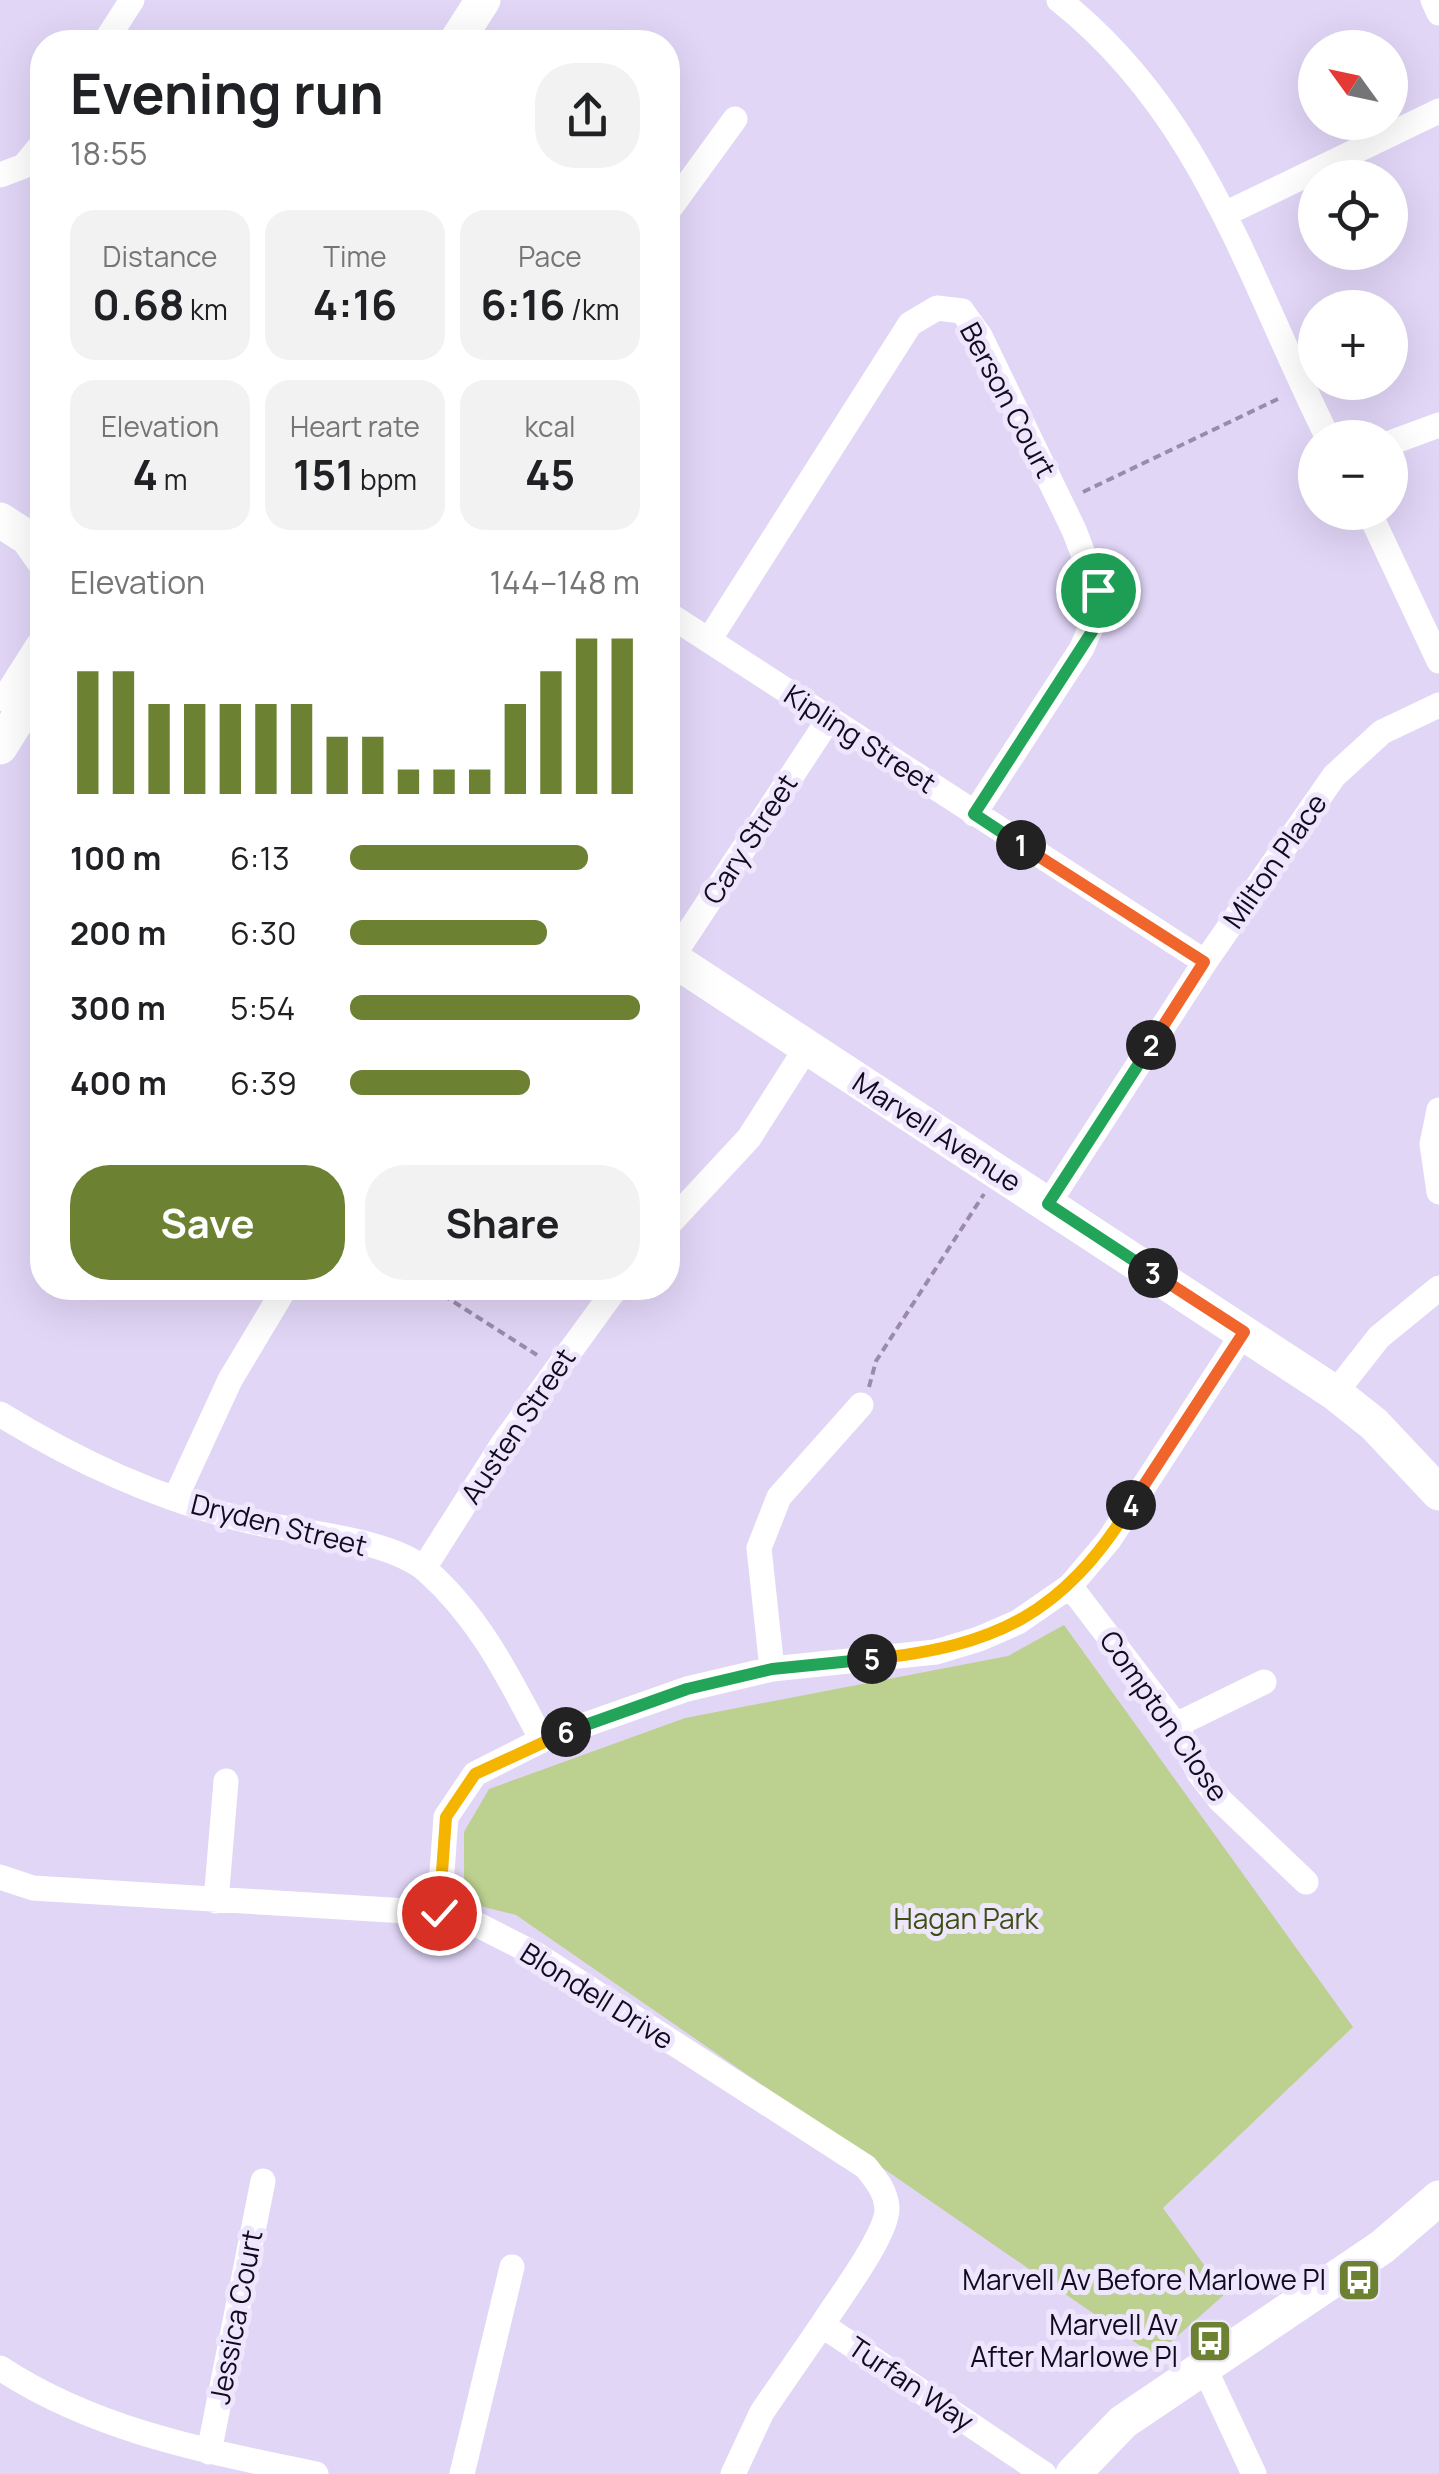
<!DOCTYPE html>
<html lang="en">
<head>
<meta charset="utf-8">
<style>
	body { margin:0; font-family:Manrope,sans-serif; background:#f2f2f2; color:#202124; height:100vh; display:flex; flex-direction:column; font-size:38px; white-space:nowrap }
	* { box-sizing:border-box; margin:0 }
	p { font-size:32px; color:#757577 }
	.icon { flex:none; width:55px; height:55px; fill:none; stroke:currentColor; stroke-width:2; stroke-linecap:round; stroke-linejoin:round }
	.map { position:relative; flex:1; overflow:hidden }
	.details { position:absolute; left:30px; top:30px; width:650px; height:1270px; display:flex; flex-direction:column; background:#fff; border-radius:40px; box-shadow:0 10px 40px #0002 }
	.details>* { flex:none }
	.needle { width:65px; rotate:303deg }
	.tools { position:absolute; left:1298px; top:30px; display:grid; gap:20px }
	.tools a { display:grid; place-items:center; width:110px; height:110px; border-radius:50%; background:#fff; box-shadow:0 10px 40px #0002; font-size:50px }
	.pin { position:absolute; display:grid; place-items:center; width:85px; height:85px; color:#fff; margin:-42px; border:5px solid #fff; border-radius:50%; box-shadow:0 2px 10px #0007 }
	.km { position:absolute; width:50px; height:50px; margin:-25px; border-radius:50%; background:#222; color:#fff; font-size:28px; line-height:50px; text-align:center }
	.round { display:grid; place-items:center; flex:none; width:105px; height:105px; border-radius:40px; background:#f2f2f2 }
	.head { display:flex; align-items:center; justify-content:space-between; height:170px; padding:0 40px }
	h1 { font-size:55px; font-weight:700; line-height:75px }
	.metrics { display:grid; grid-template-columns:repeat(3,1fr); gap:15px; height:170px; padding:10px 40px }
	.metrics div { display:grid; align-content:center; border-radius:25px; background:#f2f2f2; text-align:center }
	.metrics b { font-size:42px; font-weight:700 }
	.metrics small { font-size:28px; font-weight:400 }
	.metrics p { font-size:28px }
	.chart { height:280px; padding:20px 40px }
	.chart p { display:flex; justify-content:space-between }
	.chart svg { width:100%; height:180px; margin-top:10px; stroke:#6c8132; stroke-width:6 }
	.action { display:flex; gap:20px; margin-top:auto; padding:20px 40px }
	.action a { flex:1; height:115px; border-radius:40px; background:#6c8132; color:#fff; font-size:40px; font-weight:700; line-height:115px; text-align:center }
	.action a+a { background:#f2f2f2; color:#202124 }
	ul { padding:0 40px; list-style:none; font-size:32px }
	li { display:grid; grid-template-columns:160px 120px 1fr; align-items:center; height:75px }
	li i { height:25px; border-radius:12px; background:#6c8132 }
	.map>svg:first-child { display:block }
</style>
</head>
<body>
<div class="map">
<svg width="1439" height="2474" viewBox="0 0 1439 2474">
	<rect width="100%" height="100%" fill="#e2d6f7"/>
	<path fill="#bcd18f" d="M1064 1625 1353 2027 1163 2208 1225 2294 1155 2356 516 1915 464 1902V1832L489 1789 685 1718 1008 1656Z"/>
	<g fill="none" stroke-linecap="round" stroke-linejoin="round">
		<path stroke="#988da9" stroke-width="4" stroke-dasharray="8 5" stroke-linecap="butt" d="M1083 492 1282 397
			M432 1288 537 1355
			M869 1387 876 1361 984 1194"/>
		<path stroke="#fff" stroke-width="25" d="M1059 0C1204 115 1248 278 1328 438
			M1433 0 1439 13
			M105 42 132 0
			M0 175 24 166 42 144
			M668 211 735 119
			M1225 214 1439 111
			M1390 443 1439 425
			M1369 512 1439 661
			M668 614 1205 962
			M709 640 910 324 937 308 962 311 980 336 1074 530 1097 590 1098 609 1082 648 974 814
			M671 959 829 719
			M1439 1110 1432 1144 1439 1192
			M1048 1204 1205 962 1334 776 1382 732 1439 705
			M668 1225 749 1138 807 1047
			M1335 1393 1379 1337 1439 1288
			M0 1414C78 1462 155 1497 244 1520 294 1533 388 1537 427 1571 481 1619 509 1678 542 1740
			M175 1499 230 1380 285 1288
			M424 1568 504 1442 616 1288
			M1070 1586 1176 1725 1199 1773 1220 1800 1306 1882
			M772 1669 759 1548 779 1497 861 1405
			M1176 1725 1264 1682
			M0 1877 33 1888 439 1913 480 1926 537 1955 866 2167C876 2180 886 2191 887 2208 888 2234 837 2301 822 2325
			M216 1901 226 1781
			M439 1913 446 1817 475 1774 542 1740 687 1689 772 1669 936 1652 979 1639 1018 1622 1070 1586 1109 1540 1244 1332
			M1204 2367 1254 2474
			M0 2368C96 2431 206 2451 316 2474
			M209 2452 263 2181
			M462 2474 512 2267
			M733 2474 762 2412 822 2325 1044 2474"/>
		<path stroke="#fff" stroke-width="35" d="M456 42 483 0
			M0 520 28 538 42 558
			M11 697 42 648
			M0 747 42 680
			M668 956 1335 1393 1374 1424 1439 1493
			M1073 2474 1123 2422 1382 2247 1439 2198"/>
	</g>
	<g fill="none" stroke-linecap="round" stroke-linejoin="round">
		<g stroke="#fff" stroke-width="20">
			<path id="split-1" d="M1021 845 974 814 1093 630 1098 590"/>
		</g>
		<g stroke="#fff" stroke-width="20">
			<path id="split-2" d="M1021 845 1204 962 1151 1045"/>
		</g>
		<g stroke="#fff" stroke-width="20">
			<path id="split-3" d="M1151 1045 1048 1204 1153 1273"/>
		</g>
		<g stroke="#fff" stroke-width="20">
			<path id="split-4" d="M1131 1505 1244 1332 1153 1273"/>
		</g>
		<g stroke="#fff" stroke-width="20">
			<path id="split-5" d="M872 1659C997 1646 1063 1614 1131 1505"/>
		</g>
		<g stroke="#fff" stroke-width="20">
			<path id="split-6" d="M566 1732 687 1689 772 1669 872 1659"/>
		</g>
		<g stroke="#fff" stroke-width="20">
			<path id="split-7" d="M439 1913 446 1817 475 1774 566 1732"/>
		</g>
		<use href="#split-1" stroke="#22a559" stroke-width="12"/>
		<use href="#split-2" stroke="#f0652b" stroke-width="12"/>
		<use href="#split-3" stroke="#22a559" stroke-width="12"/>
		<use href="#split-4" stroke="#f0652b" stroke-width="12"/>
		<use href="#split-5" stroke="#f5b400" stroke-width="12"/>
		<use href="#split-6" stroke="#22a559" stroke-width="12"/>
		<use href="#split-7" stroke="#f5b400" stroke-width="12"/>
	</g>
	<defs>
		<g id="bus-square" transform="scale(2.25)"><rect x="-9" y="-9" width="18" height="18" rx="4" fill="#6c8132" stroke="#eee6fc"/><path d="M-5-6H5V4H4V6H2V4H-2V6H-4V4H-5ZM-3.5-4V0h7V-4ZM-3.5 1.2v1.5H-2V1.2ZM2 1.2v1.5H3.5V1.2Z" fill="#fff"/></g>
	</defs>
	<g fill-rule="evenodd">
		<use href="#bus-square" x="1359" y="2280"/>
		<use href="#bus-square" x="1210" y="2341"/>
	</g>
	<g text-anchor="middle" stroke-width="10" stroke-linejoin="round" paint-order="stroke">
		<g font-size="28" fill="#120a1d" stroke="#eee6fc">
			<text transform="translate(1008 400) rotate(62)" y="10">Berson Court</text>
			<text transform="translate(860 739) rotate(33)" y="10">Kipling Street</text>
			<text transform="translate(750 839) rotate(-57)" y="10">Cary Street</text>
			<text transform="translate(1275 861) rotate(-55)" y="10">Milton Place</text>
			<text transform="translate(937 1132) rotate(33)" y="10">Marvell Avenue</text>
			<text transform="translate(518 1426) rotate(-56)" y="10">Austen Street</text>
			<text transform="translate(279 1525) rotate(14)" y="10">Dryden Street</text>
			<text transform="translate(1164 1716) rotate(55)" y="10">Compton Close</text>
			<text transform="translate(597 1996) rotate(32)" y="10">Blondell Drive</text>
			<text transform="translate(236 2317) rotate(-79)" y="10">Jessica Court</text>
			<text transform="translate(911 2384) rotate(34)" y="10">Turfan Way</text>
		</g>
		<g font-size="28" fill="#3f4e12" stroke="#eee6fc">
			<text x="966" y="1929">Hagan Park</text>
		</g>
		<g font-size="28" fill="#120a1d" stroke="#eee6fc" text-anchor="end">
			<text x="1326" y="2290">Marvell Av Before Marlowe Pl</text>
			<text x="1178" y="2335">Marvell Av<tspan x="1178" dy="32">After Marlowe Pl</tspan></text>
		</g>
	</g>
</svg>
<div class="tools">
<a><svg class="needle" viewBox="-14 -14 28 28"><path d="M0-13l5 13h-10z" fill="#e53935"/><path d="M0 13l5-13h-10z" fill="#757577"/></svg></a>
<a><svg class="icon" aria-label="locate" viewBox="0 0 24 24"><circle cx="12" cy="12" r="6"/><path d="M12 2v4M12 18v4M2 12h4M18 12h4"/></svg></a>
<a>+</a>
<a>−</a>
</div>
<div class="pin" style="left:1098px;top:590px;background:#1e9e55"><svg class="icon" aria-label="arrive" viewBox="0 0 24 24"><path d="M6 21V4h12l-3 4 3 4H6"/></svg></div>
<div class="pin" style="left:439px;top:1913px;background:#d93025"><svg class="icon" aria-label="check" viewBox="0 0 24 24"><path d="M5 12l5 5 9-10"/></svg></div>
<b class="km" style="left:1021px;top:845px">1</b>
<b class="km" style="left:1151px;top:1045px">2</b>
<b class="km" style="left:1153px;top:1273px">3</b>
<b class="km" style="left:1131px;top:1505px">4</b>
<b class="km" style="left:872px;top:1659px">5</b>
<b class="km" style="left:566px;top:1732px">6</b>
<section class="details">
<div class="head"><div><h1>Evening run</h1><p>18:55</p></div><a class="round"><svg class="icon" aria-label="share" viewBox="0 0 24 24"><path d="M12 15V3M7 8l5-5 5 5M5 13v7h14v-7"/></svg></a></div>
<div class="metrics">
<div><p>Distance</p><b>0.68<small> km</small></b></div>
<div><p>Time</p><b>4:16</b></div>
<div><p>Pace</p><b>6:16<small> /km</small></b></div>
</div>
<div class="metrics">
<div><p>Elevation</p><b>4<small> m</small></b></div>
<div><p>Heart rate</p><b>151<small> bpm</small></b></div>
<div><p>kcal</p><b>45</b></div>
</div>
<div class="chart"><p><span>Elevation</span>144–148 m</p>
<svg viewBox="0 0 160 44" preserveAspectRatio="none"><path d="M5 44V14M15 44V14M25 44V22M35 44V22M45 44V22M55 44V22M65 44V22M75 44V30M85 44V30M95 44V38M105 44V38M115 44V38M125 44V22M135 44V14M145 44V6M155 44V6"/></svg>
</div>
<ul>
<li><b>100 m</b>6:13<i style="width:82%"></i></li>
<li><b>200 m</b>6:30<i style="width:68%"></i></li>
<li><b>300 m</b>5:54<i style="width:100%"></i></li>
<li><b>400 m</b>6:39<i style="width:62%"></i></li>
</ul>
<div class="action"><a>Save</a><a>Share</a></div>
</section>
</div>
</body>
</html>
